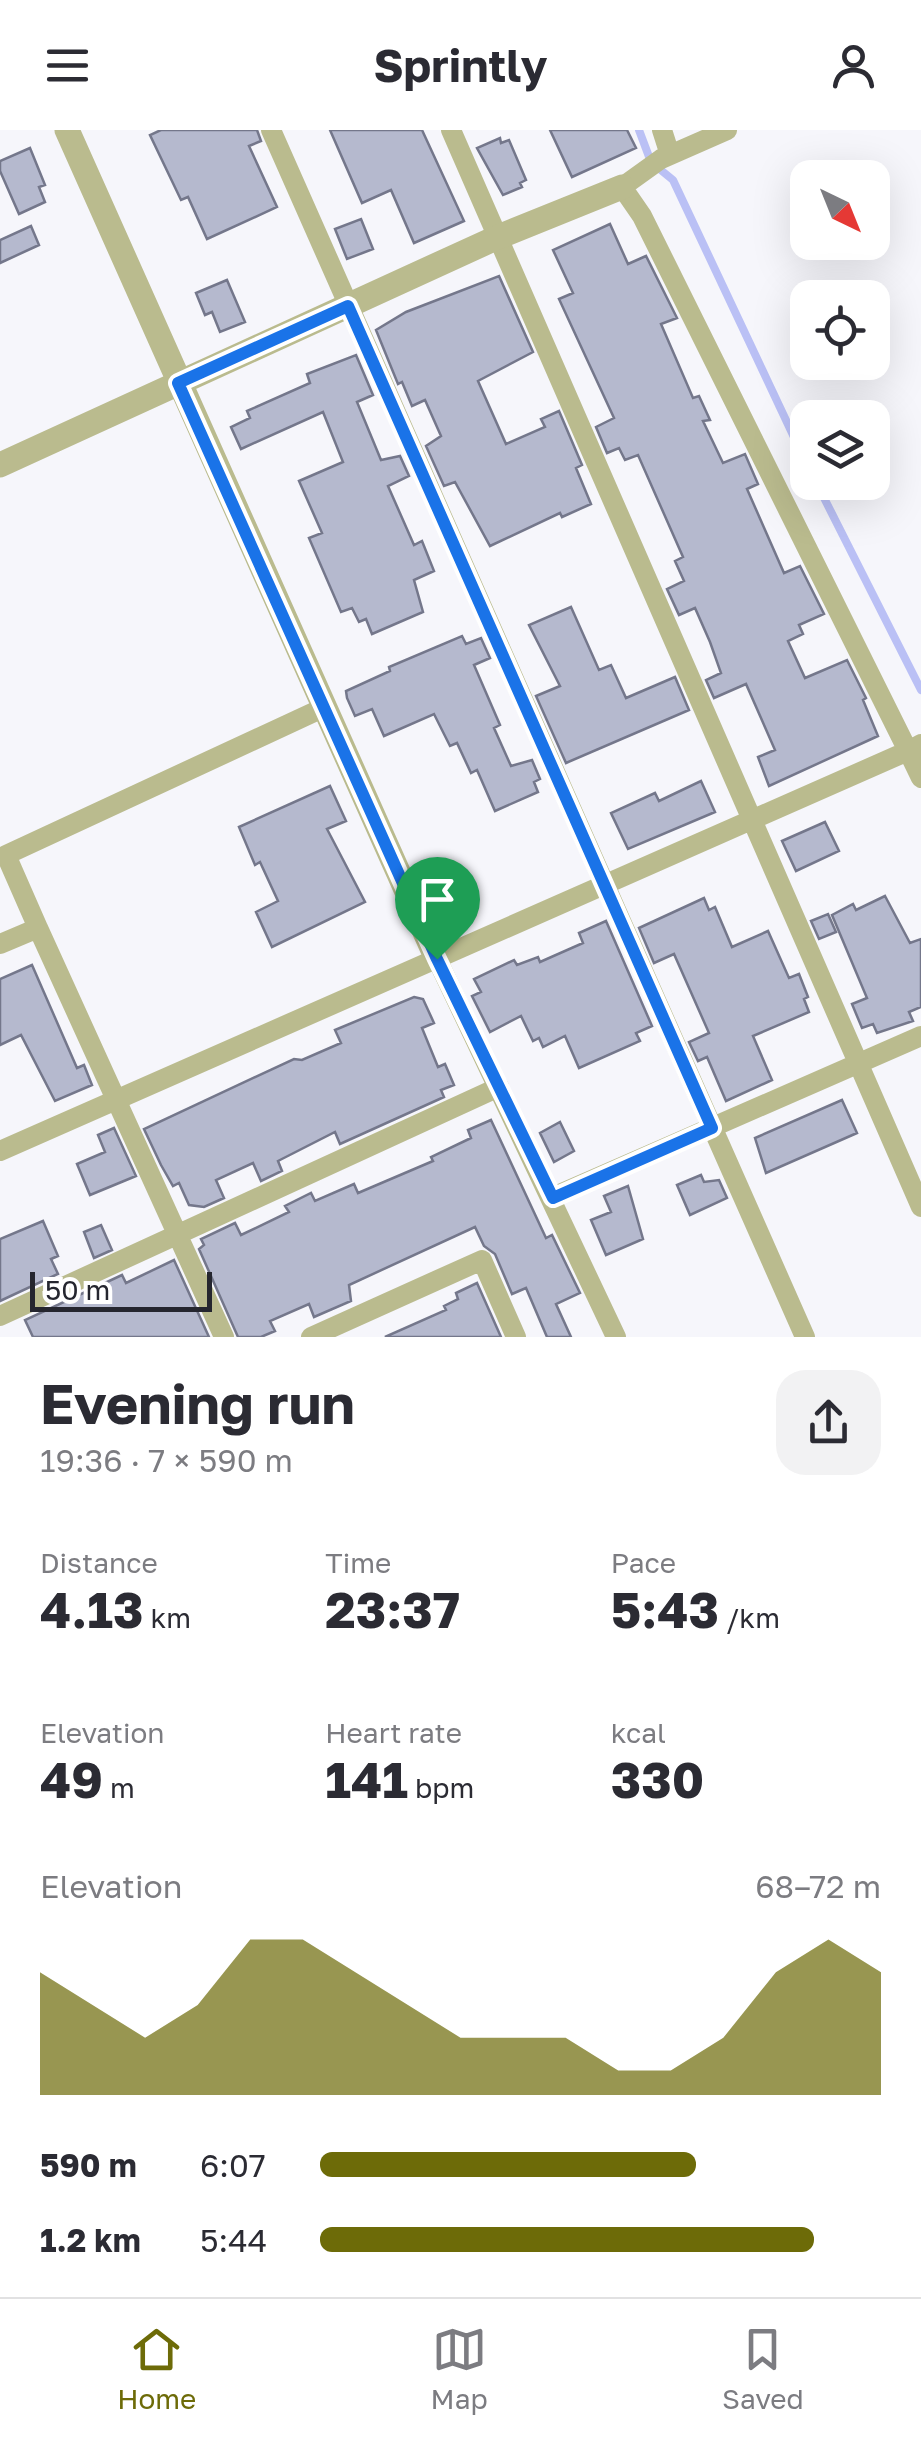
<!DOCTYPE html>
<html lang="en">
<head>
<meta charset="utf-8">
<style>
	body { margin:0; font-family:"Golos Text",sans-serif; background:#f2f2f3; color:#2b2b33; height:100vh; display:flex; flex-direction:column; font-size:38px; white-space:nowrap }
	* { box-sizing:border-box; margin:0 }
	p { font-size:32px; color:#7c7c81 }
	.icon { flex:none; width:55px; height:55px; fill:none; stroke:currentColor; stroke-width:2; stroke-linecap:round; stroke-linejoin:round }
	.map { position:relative; height:1207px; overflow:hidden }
	.details { display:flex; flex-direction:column; background:#fff; flex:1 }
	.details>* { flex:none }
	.needle { width:65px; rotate:137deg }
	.tools { position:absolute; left:790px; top:30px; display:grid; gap:20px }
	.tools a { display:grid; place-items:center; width:100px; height:100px; border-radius:20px; background:#fff; box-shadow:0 10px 40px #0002; font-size:50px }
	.scale { position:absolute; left:30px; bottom:25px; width:182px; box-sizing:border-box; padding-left:10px; border:5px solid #25262f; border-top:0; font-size:28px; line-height:35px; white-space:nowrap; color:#25262f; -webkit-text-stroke:8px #fff; paint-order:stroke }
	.pin { position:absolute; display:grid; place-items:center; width:85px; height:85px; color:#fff; margin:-102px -42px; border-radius:50% 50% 50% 0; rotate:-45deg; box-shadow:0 0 10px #0007 }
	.pin .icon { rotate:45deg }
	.round { display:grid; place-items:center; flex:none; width:105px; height:105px; border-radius:30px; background:#f2f2f3 }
	.overview { display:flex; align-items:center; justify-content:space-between; height:170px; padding:0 40px }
	h1 { font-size:55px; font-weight:700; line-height:75px }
	.metrics { display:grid; grid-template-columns:repeat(3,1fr); gap:15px; height:170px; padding:10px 40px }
	.metrics div { display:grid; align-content:center }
	.metrics b { font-size:50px; font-weight:700 }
	.metrics small { font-size:28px; font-weight:400 }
	.metrics p { font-size:28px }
	.chart { height:280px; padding:20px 40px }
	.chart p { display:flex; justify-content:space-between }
	.chart svg { width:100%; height:180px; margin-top:10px; fill:#6d6b08; opacity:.7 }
	ul { padding:0 40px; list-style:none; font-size:32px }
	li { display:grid; grid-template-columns:160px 120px 1fr; align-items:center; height:75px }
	li i { height:25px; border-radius:12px; background:#6d6b08 }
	header { display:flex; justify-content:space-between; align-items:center; height:130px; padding:0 40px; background:#fff; font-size:45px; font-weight:700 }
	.dock { display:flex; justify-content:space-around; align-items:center; height:140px; border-top:2px solid #e1e1e2; background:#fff; font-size:28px; color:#7c7c81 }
	.dock a { display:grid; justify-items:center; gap:5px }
	.dock .on { color:#6d6b08 }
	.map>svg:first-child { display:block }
</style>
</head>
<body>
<header><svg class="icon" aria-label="menu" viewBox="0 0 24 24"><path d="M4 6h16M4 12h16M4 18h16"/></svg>Sprintly<svg class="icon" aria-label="person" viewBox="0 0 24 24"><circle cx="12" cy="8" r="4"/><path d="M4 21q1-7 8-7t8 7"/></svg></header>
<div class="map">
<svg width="921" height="1207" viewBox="0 0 921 1207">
	<rect width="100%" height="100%" fill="#f6f6fb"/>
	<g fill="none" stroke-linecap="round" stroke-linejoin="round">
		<path stroke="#bac0f5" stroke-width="8" d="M639 0 651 32 673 50 808 337
			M816 352 921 560"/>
	</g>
	<path fill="#b5b9ce" stroke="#74778b" stroke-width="2.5" d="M161 0H257L261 11 249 16 277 77 207 109 188 67 181 70 150 5Z
		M330 0H422L464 91 414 113 391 60 362 73Z
		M550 0H627L636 18 572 47Z
		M500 8 501 13 509 10 526 50 520 53 522 57 503 65 477 18Z
		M30 18 45 55 39 57 45 72 19 84 0 41V31Z
		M361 89 373 119 347 129 335 99Z
		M610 94 628 134 646 126 677 188 661 194 693 268 699 266 710 290 703 291 723 333 745 324 758 354 747 359 784 443 800 436 824 484 799 495 803 504 788 511 805 548 847 530 866 568 863 570 878 606 769 656 758 627 775 620 746 554 714 568 706 550 721 543 710 512 695 478 679 485 667 459 684 451 675 431 683 427 638 325 625 330 619 318 607 323 596 297 614 288 559 169 573 163 553 120Z
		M31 96 39 115 0 133V110Z
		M499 146 533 222 478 251 506 314 545 297 541 289 559 281 582 335 576 338 591 374 562 387 560 383 490 416 455 352 444 356 426 316 441 306 425 270 412 276 402 252 398 254 376 200 406 182Z
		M227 150 245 192 220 202 212 182 205 185 196 163Z
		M356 225 373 265 357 272 381 330 400 326 409 346 388 356 414 415 422 411 434 441 414 450 423 482 372 504 366 489 359 492 352 478 341 482 309 408 322 403 299 351 343 332 323 282 241 319 231 297 250 288 247 281 310 253 307 244Z
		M571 477 599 540 611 535 626 568 675 547 689 580 566 633 536 566 560 556 529 495Z
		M462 506 466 514 481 508 490 528 474 535 500 595 494 598 511 636 532 630 540 649 534 652 538 662 495 681 477 640 471 643 457 613 450 616 434 584 384 606 372 579 355 586 347 568 346 561 390 541 389 537Z
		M701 651 715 682 628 719 611 683 655 663 659 671Z
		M330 656 346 691 327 699 365 772 272 817 256 782 278 771 260 732 255 735 239 697Z
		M825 692 839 721 796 741 782 711Z
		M885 766 910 813 921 809V877L909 882 913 891 877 903 873 894 862 898 852 874 867 868 832 785 853 774 856 780Z
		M704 768 709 780 715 777 732 817 768 801 789 848 799 844 808 867 804 869 809 882 753 906 772 950 726 971 707 927 698 931 689 912 709 903 674 824 654 833 639 798Z
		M828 784 836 802 819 809 811 791Z
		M606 791 652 896 636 903 640 911 579 938 565 906 543 917 539 908 533 911 521 886 490 902 472 866 481 862 474 849 514 830 517 835 538 827 540 832 583 813 579 803Z
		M32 835 77 938 84 935 92 955 55 971 21 905 0 915V849Z
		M414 867 423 869 434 893 422 898 438 937 445 934 454 955 441 960 444 967 340 1014 335 1002 278 1031 282 1041 261 1051 253 1033 216 1050 224 1068 204 1077 189 1075 179 1053 173 1056 161 1035 144 999 294 929 302 930 341 913 335 900Z
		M842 970 857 1003 766 1043 755 1008Z
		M491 990 546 1108 552 1105 580 1163 556 1174 571 1207H547L526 1158 512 1164 495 1124 484 1116 475 1097 349 1155 351 1171 314 1187 309 1174 270 1191 275 1201 261 1207H238L199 1119 204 1115 201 1109 235 1093 241 1105 289 1082 285 1076 311 1063 315 1071 354 1054 358 1063 433 1031 431 1027 471 1008 468 1000Z
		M560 992 574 1021 554 1032 540 1003Z
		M114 998 136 1046 90 1065 77 1034 105 1022 98 1005Z
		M701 1045 704 1052 719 1050 727 1068 690 1085 677 1055Z
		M628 1056 643 1109 606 1125 591 1090 611 1082 604 1066Z
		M43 1091 58 1126 51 1129 58 1144 0 1171V1109Z
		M101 1095 112 1120 94 1128 84 1102Z
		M174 1130 209 1207H33L25 1190 122 1145 126 1153Z
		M477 1153 501 1207H385L446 1180 444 1176 458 1169 456 1163Z"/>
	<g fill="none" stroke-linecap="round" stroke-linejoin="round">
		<path stroke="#babb8e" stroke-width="20" d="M271 0 805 1207
			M451 0 921 1077
			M662 0 670 25
			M727 0 661 29 622 57 642 86 908 621 921 614
			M38 798 224 1207
			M0 814 38 798 6 725 325 577
			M437 829 616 1207
			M0 1021 908 621 921 648
			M553 1067 921 906
			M0 1186 499 957
			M311 1207 482 1130 516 1207"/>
		<path stroke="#babb8e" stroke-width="25" d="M67 0 437 829
			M0 335 498 107 622 57"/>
	</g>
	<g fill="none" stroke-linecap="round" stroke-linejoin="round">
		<g stroke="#fff" stroke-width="20">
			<path id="route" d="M348 176 712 998 553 1068 437 829 178 253Z"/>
		</g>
		<use href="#route" stroke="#1a73e8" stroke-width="12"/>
	</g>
</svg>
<div class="tools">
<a><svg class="needle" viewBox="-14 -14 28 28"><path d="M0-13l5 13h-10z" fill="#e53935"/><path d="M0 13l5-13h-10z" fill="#7c7c81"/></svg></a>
<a><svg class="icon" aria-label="locate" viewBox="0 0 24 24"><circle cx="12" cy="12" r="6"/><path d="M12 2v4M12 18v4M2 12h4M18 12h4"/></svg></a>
<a><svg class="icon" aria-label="layers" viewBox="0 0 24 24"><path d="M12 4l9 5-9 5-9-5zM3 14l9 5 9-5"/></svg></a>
</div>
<div class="scale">50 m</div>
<div class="pin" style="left:437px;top:829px;background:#1e9e55"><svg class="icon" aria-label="arrive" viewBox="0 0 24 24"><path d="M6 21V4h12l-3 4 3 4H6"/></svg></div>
</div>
<section class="details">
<div class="overview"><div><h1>Evening run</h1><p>19:36 · 7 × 590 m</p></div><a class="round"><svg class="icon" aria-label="share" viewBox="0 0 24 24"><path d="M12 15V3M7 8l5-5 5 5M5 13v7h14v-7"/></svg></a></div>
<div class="metrics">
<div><p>Distance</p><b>4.13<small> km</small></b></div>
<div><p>Time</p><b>23:37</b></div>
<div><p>Pace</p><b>5:43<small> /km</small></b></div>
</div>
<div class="metrics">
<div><p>Elevation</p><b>49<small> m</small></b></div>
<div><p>Heart rate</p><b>141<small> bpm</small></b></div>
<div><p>kcal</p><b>330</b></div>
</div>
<div class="chart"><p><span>Elevation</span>68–72 m</p>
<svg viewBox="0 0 160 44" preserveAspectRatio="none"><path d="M0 44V14L10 22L20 30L30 22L40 6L50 6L60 14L70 22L80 30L90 30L100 30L110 38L120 38L130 30L140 14L150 6L160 14V44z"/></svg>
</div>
<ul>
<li><b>590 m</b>6:07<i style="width:67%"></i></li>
<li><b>1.2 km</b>5:44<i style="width:88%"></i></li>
</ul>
</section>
<nav class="dock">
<a class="on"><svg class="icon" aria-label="home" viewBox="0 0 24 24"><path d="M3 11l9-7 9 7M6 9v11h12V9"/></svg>Home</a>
<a><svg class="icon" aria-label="map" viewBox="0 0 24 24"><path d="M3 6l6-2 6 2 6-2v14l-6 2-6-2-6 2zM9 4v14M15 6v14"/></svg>Map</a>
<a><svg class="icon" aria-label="saved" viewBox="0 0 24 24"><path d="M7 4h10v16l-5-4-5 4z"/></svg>Saved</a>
</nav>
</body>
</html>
